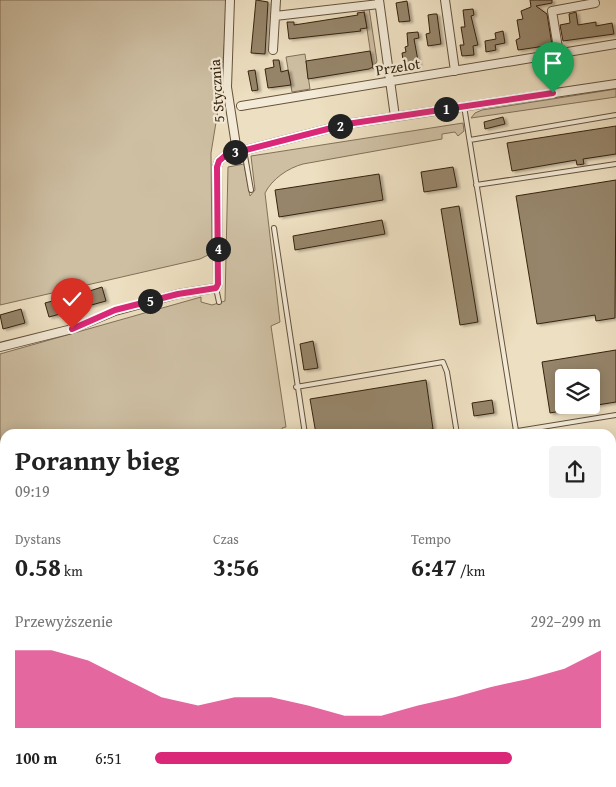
<!DOCTYPE html>
<html lang="pl">
<head>
<meta charset="utf-8">
<style>
	body { margin:0; font-family:"Gentium Book Plus",serif; background:#f2f2f2; color:#222; height:100vh; display:flex; flex-direction:column; font-size:19px; white-space:nowrap }
	* { box-sizing:border-box; margin:0 }
	p { font-size:16px; color:#767676 }
	.icon { flex:none; width:28px; height:28px; fill:none; stroke:currentColor; stroke-width:2; stroke-linecap:round; stroke-linejoin:round }
	.map { position:relative; flex:1; overflow:hidden }
	.sheet { position:absolute; left:0px; top:429px; width:616px; height:359px; display:flex; flex-direction:column; background:#fff; border-radius:15px 15px 0 0; box-shadow:0 2px 12px #0003 }
	.sheet>* { flex:none }
	.fabs { position:absolute; left:555px; top:369px; display:grid; gap:10px }
	.fabs a { display:grid; place-items:center; width:45px; height:45px; border-radius:5px; background:#fff; box-shadow:0 2px 12px #0003; font-size:25px }
	.pin { position:absolute; display:grid; place-items:center; width:42px; height:42px; color:#fff; margin:-51px -21px; border-radius:50% 50% 50% 0; rotate:-45deg; box-shadow:0 0 5px #0007 }
	.pin .icon { rotate:45deg }
	.km { position:absolute; width:25px; height:25px; margin:-12px; border-radius:50%; background:#222; color:#fff; font-size:14px; line-height:25px; text-align:center }
	.round { display:grid; place-items:center; flex:none; width:52px; height:52px; border-radius:5px; background:#f2f2f2 }
	.head { display:flex; align-items:center; justify-content:space-between; height:85px; padding:0 15px }
	h1 { font-size:28px; font-weight:800; line-height:38px }
	.figures { display:grid; grid-template-columns:repeat(3,1fr); gap:8px; height:85px; padding:5px 15px }
	.figures div { display:grid; align-content:center }
	.figures b { font-size:25px; font-weight:800 }
	.figures small { font-size:14px; font-weight:400 }
	.figures p { font-size:14px }
	.chart { height:140px; padding:10px 15px }
	.chart p { display:flex; justify-content:space-between }
	.chart svg { width:100%; height:90px; margin-top:5px; fill:#db2777; opacity:.7 }
	ul { padding:0 15px; list-style:none; font-size:16px }
	li { display:grid; grid-template-columns:80px 60px 1fr; align-items:center; height:38px }
	li i { height:12px; border-radius:6px; background:#db2777 }
	.map>svg:first-child { display:block }
</style>
</head>
<body>
<div class="map">
<svg width="616" height="787" viewBox="0 0 616 787">
	<defs>
		<filter id="shadow"><feDropShadow dx="3" dy="1.5" stdDeviation="1" flood-color="#0004"/></filter>
	</defs>
	<rect width="100%" height="100%" fill="#eddfc1"/>
	<filter id="stains"><feTurbulence type="fractalNoise" baseFrequency=".004" numOctaves="4"/><feColorMatrix values="0 0 0 0 .2 0 0 0 0 .09 0 0 0 0 .02 0 0 0 .5 -.17"/></filter>
	<radialGradient id="worn" r=".72"><stop offset=".6" stop-color="#630" stop-opacity="0"/><stop offset="1" stop-color="#630" stop-opacity=".3"/></radialGradient>
	<path fill="#cebfa3" stroke="#827158" d="M0 0H228L220 98 211 153 212 253 200 259 0 305Z
		M369 8 377 61 373 69 364 9Z
		M305 54 310 89 292 92 286 57Z
		M616 89V97L471 118 475 113 482 110Z
		M463 123 464 131 458 136 455 132 442 134V139L303 164C288 168 272 179 265 193L280 322 271 326 286 427 282 428 283 434H5V538L0 537V354L201 297V302L212 305 225 301 228 167 244 164 250 196 255 190 251 156Z"/>
	<path fill="#96856b" stroke="#37230e" filter="url(#shadow)" d="M256 0 268 2 265 54 251 53Z
		M530 0H552V3L536 6 547 14 552 45 518 50 516 40 520 38 517 20 523 19 521 11 531 7Z
		M407 1 410 21 399 22 396 3Z
		M473 9 474 15 471 16 478 45 473 46 474 55 462 56 460 45H464L461 27H465L463 10Z
		M364 12 367 28 360 29 361 31 289 39 287 22H294V25L307 23 358 15 357 13Z
		M576 12 578 25 596 22V26L612 23 614 34 563 41 560 25 570 23 569 14Z
		M434 14H437L441 44 428 46 426 34 430 33 428 15Z
		M503 31 505 43 495 45 496 50 486 52 485 41 496 39 495 33Z
		M418 32 419 38 414 39 419 66 404 68 402 53 406 52 405 47 408 46 407 33Z
		M370 51 373 67 369 69 308 79 306 61Z
		M273 60H279L281 72 288 70 291 85 268 88 265 69 274 67Z
		M255 70 258 90 252 91 248 71Z
		M503 117 505 124 485 129 484 122Z
		M616 126V154L583 159 584 164 577 165 576 160 512 171 507 143Z
		M453 167 457 187 424 192 421 172Z
		M379 174 383 200 279 217 275 190Z
		M616 180 615 318 596 321 595 315 537 324 516 196Z
		M459 206 478 322 460 325 441 209Z
		M382 220 385 234 295 250 293 236Z
		M102 287 106 301 84 307 80 294Z
		M67 297 71 311 49 317 45 303Z
		M21 309 25 323 3 329 0 315Z
		M313 341 318 368 304 370 300 344Z
		M616 350V402L591 406V378H564V405H578V408L550 413 542 362Z
		M426 380 433 429 405 434H316L310 399Z
		M492 400 494 413 474 416 472 403Z"/>
	<g fill="none" stroke-linecap="round" stroke-linejoin="round">
		<g stroke="#64523b" stroke-width="6">
			<path id="lane" d="M464 106 516 431
				M470 140 616 115
				M244 150 251 190
				M476 185 616 164
				M274 228 305 434
				M216 288 219 302
				M296 387 443 362 447 372 457 434
				M499 434 616 415
				M488 787V782"/>
		</g>
		<g stroke="#64523b" stroke-width="10">
			<path id="street" d="M230 0 227 87 237 152
				M379 0 395 117
				M445 0 455 71
				M275 16 379 4
				M273 50 276 0
				M559 54 552 11 595 3
				M241 106 616 44
				M0 347 72 329 115 311 178 294 216 288 218 284 217 167 219 161 226 155 347 124 616 84
				M0 575 5 574
				M611 624H616
				M0 661 5 659
				M0 767 5 765
				M168 782 169 787
				M357 787V782
				M559 787 560 782"/>
		</g>
		<use href="#lane" stroke="#f3ead7" stroke-width="4"/>
		<use href="#street" stroke="#f3ead7" stroke-width="8"/>
	</g>
	<g fill="none" stroke-linecap="round" stroke-linejoin="round">
		<g stroke="#fff" stroke-width="10">
			<path id="route" d="M72 329 115 310 178 294 216 288 218 284 217 167 219 161 226 155 347 124 553 93"/>
		</g>
		<use href="#route" stroke="#db2777" stroke-width="6"/>
	</g>
	<g text-anchor="middle" stroke-width="4.5" stroke-linejoin="round" paint-order="stroke">
		<g font-size="15" fill="#37230e" stroke="#f3ead7">
			<text transform="translate(398 67) rotate(-9)" y="5">Przelot</text>
			<text transform="translate(217 91) rotate(-94)" y="5">5 Stycznia</text>
		</g>
	</g>
	<rect width="100%" height="100%" filter="url(#stains)"/>
	<rect width="100%" height="100%" fill="url(#worn)"/>
</svg>
<div class="fabs">
<a><svg class="icon" aria-label="layers" viewBox="0 0 24 24"><path d="M12 4l9 5-9 5-9-5zM3 14l9 5 9-5"/></svg></a>
</div>
<div class="pin" style="left:553px;top:93px;background:#1e9e55"><svg class="icon" aria-label="arrive" viewBox="0 0 24 24"><path d="M6 21V4h12l-3 4 3 4H6"/></svg></div>
<div class="pin" style="left:72px;top:329px;background:#d93025"><svg class="icon" aria-label="check" viewBox="0 0 24 24"><path d="M5 12l5 5 9-10"/></svg></div>
<b class="km" style="left:446px;top:109px">1</b>
<b class="km" style="left:340px;top:126px">2</b>
<b class="km" style="left:235px;top:152px">3</b>
<b class="km" style="left:218px;top:249px">4</b>
<b class="km" style="left:150px;top:301px">5</b>
<section class="sheet">
<div class="head"><div><h1>Poranny bieg</h1><p>09:19</p></div><a class="round"><svg class="icon" aria-label="share" viewBox="0 0 24 24"><path d="M12 15V3M7 8l5-5 5 5M5 13v7h14v-7"/></svg></a></div>
<div class="figures">
<div><p>Dystans</p><b>0.58<small> km</small></b></div>
<div><p>Czas</p><b>3:56</b></div>
<div><p>Tempo</p><b>6:47<small> /km</small></b></div>
</div>
<div class="chart"><p><span>Przewyższenie</span>292–299 m</p>
<svg viewBox="0 0 160 44" preserveAspectRatio="none"><path d="M0 44V6L10 6L20 11L30 20L40 29L50 33L60 29L70 29L80 33L90 38L100 38L110 33L120 29L130 24L140 20L150 15L160 6V44z"/></svg>
</div>
<ul>
<li><b>100 m</b>6:51<i style="width:80%"></i></li>
</ul>
</section>
</div>
</body>
</html>
